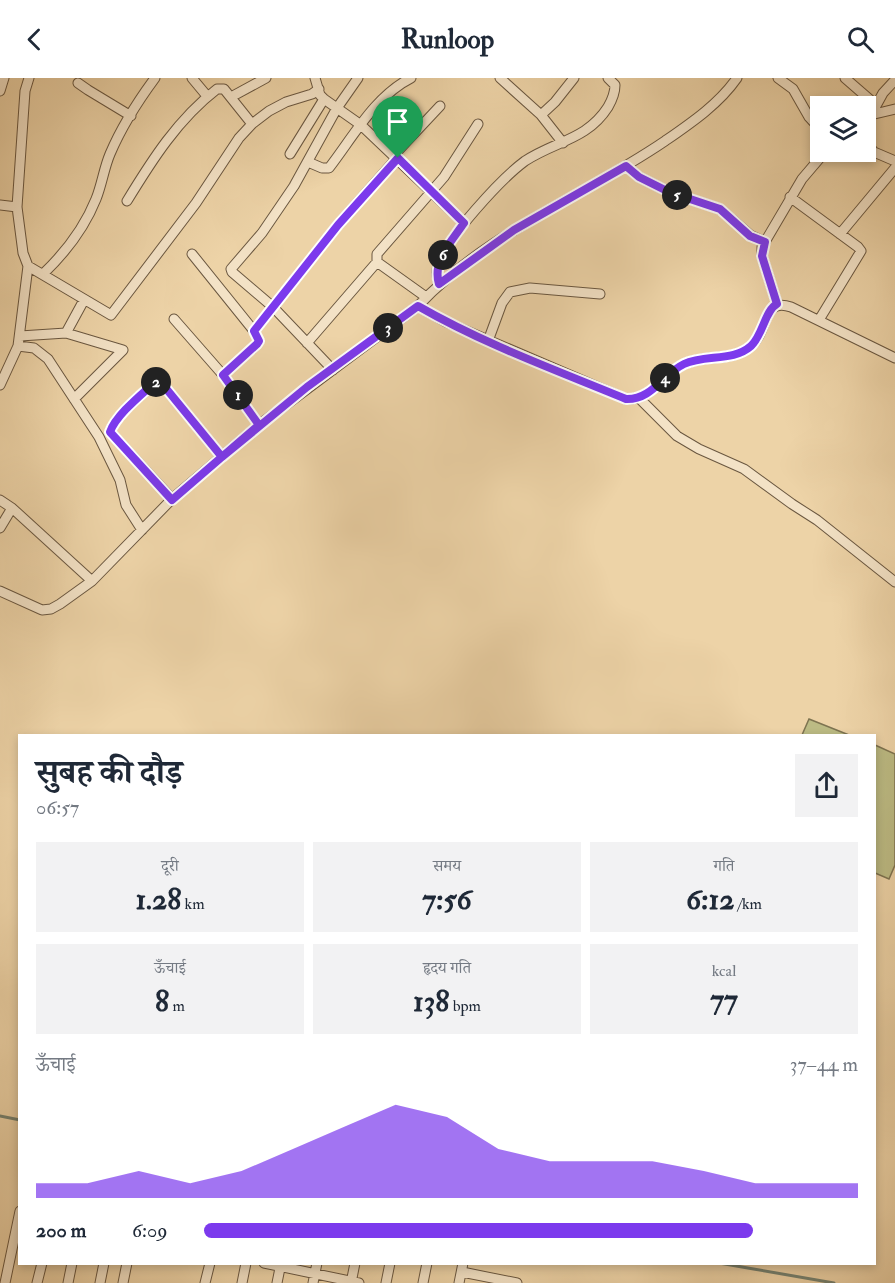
<!DOCTYPE html>
<html lang="hi">
<head>
<meta charset="utf-8">
<style>
	body { margin:0; font-family:"IM FELL Double Pica","Noto Serif Devanagari",serif; background:#f2f2f3; color:#1f2937; height:100vh; display:flex; flex-direction:column; font-size:22px; white-space:nowrap }
	* { box-sizing:border-box; margin:0 }
	p { font-size:20px; color:#747a83 }
	.icon { flex:none; width:33px; height:33px; fill:none; stroke:currentColor; stroke-width:2; stroke-linecap:round; stroke-linejoin:round }
	.map { position:relative; flex:1; overflow:hidden }
	.panel { position:absolute; left:18px; top:656px; width:858px; height:531px; display:flex; flex-direction:column; background:#fff; border-radius:0px; box-shadow:0 3px 9px #0003 }
	.panel>* { flex:none }
	.buttons { position:absolute; left:810px; top:18px; display:grid; gap:12px }
	.buttons a { display:grid; place-items:center; width:66px; height:66px; border-radius:0px; background:#fff; box-shadow:0 3px 9px #0003; font-size:30px }
	.pin { position:absolute; display:grid; place-items:center; width:51px; height:51px; color:#fff; margin:-62px -26px; border-radius:50% 50% 50% 0; rotate:-45deg; box-shadow:0 0 6px #0007 }
	.pin .icon { rotate:45deg }
	.km { position:absolute; width:30px; height:30px; margin:-15px; border-radius:50%; background:#222; color:#fff; font-size:16px; line-height:30px; text-align:center }
	.round { display:grid; place-items:center; flex:none; width:63px; height:63px; border-radius:0px; background:#f2f2f3 }
	.overview { display:flex; align-items:center; justify-content:space-between; height:102px; padding:0 18px }
	h1 { font-size:33px; font-weight:700; line-height:45px }
	.metrics { display:grid; grid-template-columns:repeat(3,1fr); gap:9px; height:102px; padding:6px 18px }
	.metrics div { display:grid; align-content:center; border-radius:0px; background:#f2f2f3; text-align:center }
	.metrics b { font-size:30px; font-weight:700 }
	.metrics small { font-size:16px; font-weight:400 }
	.metrics p { font-size:16px }
	.chart { height:168px; padding:12px 18px }
	.chart p { display:flex; justify-content:space-between }
	.chart svg { width:100%; height:108px; margin-top:6px; fill:#7c3aed; opacity:.7 }
	ul { padding:0 18px; list-style:none; font-size:20px }
	li { display:grid; grid-template-columns:96px 72px 1fr; align-items:center; height:45px }
	li i { height:15px; border-radius:8px; background:#7c3aed }
	header { display:flex; justify-content:space-between; align-items:center; height:78px; padding:0 18px; background:#fff; font-size:27px; font-weight:700 }
	.map>svg:first-child { display:block }
</style>
</head>
<body>
<header><svg class="icon" aria-label="back" viewBox="0 0 24 24"><path d="M15 5l-7 7 7 7"/></svg>Runloop<svg class="icon" aria-label="search" viewBox="0 0 24 24"><circle cx="10" cy="10" r="6"/><path d="M15 15l6 6"/></svg></header>
<div class="map">
<svg width="895" height="1205" viewBox="0 0 895 1205">
	<rect width="100%" height="100%" fill="#edd3a7"/>
	<filter id="stains"><feTurbulence type="fractalNoise" baseFrequency=".00333" numOctaves="4"/><feColorMatrix values="0 0 0 0 .2 0 0 0 0 .09 0 0 0 0 .02 0 0 0 .5 -.17"/></filter>
	<radialGradient id="worn" r=".72"><stop offset=".6" stop-color="#630" stop-opacity="0"/><stop offset="1" stop-color="#630" stop-opacity=".3"/></radialGradient>
	<path fill="#bcbb84" stroke="#7e7451" stroke-width="1.5" d="M809 641 849 657H802Z
		M875 667 895 676V787L889 801 875 795Z"/>
	<g fill="none" stroke-linecap="round" stroke-linejoin="round">
		<path stroke="#758170" stroke-width="3" d="M0 1038 20 1042
			M719 1185 834 1205"/>
		<g stroke="#6a5740" stroke-width="11">
			<path id="minor" d="M192 0 207 18
				M315 0 320 17 324 21 361 47 464 145
				M500 0 541 37 563 65
				M778 0 793 11 809 39 820 51
				M845 0 876 27
				M78 5 88 12 131 38
				M0 13 4 0
				M231 19 266 0
				M872 35 883 15 895 2
				M541 37 555 24 574 0
				M866 38 895 31
				M866 65 874 74 895 83
				M290 76 324 21
				M394 77 440 28
				M308 84 322 90H329C353 59 375 18 411 0
				M626 88 639 99 669 114 720 131 750 157 765 164
				M790 119 858 169 861 173 819 242
				M127 123C152 82 178 41 217 11H224L252 46
				M0 127 17 129
				M840 156 895 90
				M192 176 254 253 259 263 254 269 223 297
				M28 188 111 237 196 125 239 60 252 46 269 33 286 24 312 16 319 11
				M43 196C66 174 84 151 96 121 102 106 104 90 110 76 121 50 138 23 155 0
				M439 206C437 200 436 194 438 188 445 161 502 100 525 83 555 63 587 62 608 29 612 22 615 16 615 7L608 0
				M426 219 377 184V176L444 99 478 46
				M777 226 762 178V169L802 101 825 74
				M418 228C486 155 583 119 665 63 691 45 719 26 737 0
				M174 241 223 297 259 347
				M254 253 338 147 397 80
				M66 255 84 222
				M20 258 66 255 123 272 74 321
				M488 263 502 225 510 214 530 210 600 216
				M307 265 377 184
				M18 268 34 270 48 281 99 359 120 402 126 427 142 452
				M333 292 273 229 232 194 231 191 262 155 294 108 337 30 358 0
				M0 307 18 268 28 188 23 175 17 129 25 13 29 0
				M639 320 677 358 699 371 744 391 792 426 817 442 895 504
				M172 421 110 354C116 337 141 317 154 305L157 304 164 308 222 379
				M0 422 12 430 92 503
				M0 450 12 430
				M0 513 42 532 51 531 60 526 92 503 172 421 259 347 418 228 446 244 626 321C652 322 663 296 684 286 705 276 733 284 751 268 769 252 762 219 791 229L895 280
				M264 1185 359 1205
				M462 1194 517 1205
				M5 1205 20 1133
				M37 1205 42 1185
				M68 1205 72 1185
				M100 1205 104 1185
				M123 1205 127 1185
				M205 1205 210 1185
				M242 1205 246 1185
				M277 1205 281 1185
				M313 1205 317 1185
				M351 1205 355 1185
				M386 1205 390 1185
				M423 1205 427 1185
				M459 1205 463 1185"/>
		</g>
		<use href="#minor" stroke="#f3e2c6" stroke-width="9"/>
	</g>
	<g fill="none" stroke-linecap="round" stroke-linejoin="round">
		<g stroke="#fff" stroke-width="12">
			<path id="route" d="M398 80 338 147 254 253 259 263 257 266 223 297 259 347 172 422 110 354C116 337 141 317 154 305L157 304 164 308 222 379 307 309 418 228C484 266 556 292 626 321 652 322 663 296 684 286 705 276 733 284 751 268 763 257 765 232 777 226L762 178 765 164 750 158 720 131 669 114 639 99 626 88 514 152 439 206C432 183 451 164 464 145L398 80"/>
		</g>
		<use href="#route" stroke="#7c3aed" stroke-width="8"/>
	</g>
	<rect width="100%" height="100%" filter="url(#stains)"/>
	<rect width="100%" height="100%" fill="url(#worn)"/>
</svg>
<div class="buttons">
<a><svg class="icon" aria-label="layers" viewBox="0 0 24 24"><path d="M12 4l9 5-9 5-9-5zM3 14l9 5 9-5"/></svg></a>
</div>
<div class="pin" style="left:398px;top:80px;background:#1e9e55"><svg class="icon" aria-label="arrive" viewBox="0 0 24 24"><path d="M6 21V4h12l-3 4 3 4H6"/></svg></div>
<b class="km" style="left:238px;top:317px">1</b>
<b class="km" style="left:156px;top:304px">2</b>
<b class="km" style="left:388px;top:250px">3</b>
<b class="km" style="left:665px;top:300px">4</b>
<b class="km" style="left:677px;top:117px">5</b>
<b class="km" style="left:443px;top:177px">6</b>
<section class="panel">
<div class="overview"><div><h1>सुबह की दौड़</h1><p>06:57</p></div><a class="round"><svg class="icon" aria-label="share" viewBox="0 0 24 24"><path d="M12 15V3M7 8l5-5 5 5M5 13v7h14v-7"/></svg></a></div>
<div class="metrics">
<div><p>दूरी</p><b>1.28<small> km</small></b></div>
<div><p>समय</p><b>7:56</b></div>
<div><p>गति</p><b>6:12<small> /km</small></b></div>
</div>
<div class="metrics">
<div><p>ऊँचाई</p><b>8<small> m</small></b></div>
<div><p>हृदय गति</p><b>138<small> bpm</small></b></div>
<div><p>kcal</p><b>77</b></div>
</div>
<div class="chart"><p><span>ऊँचाई</span>37–44 m</p>
<svg viewBox="0 0 160 44" preserveAspectRatio="none"><path d="M0 44V38L10 38L20 33L30 38L40 33L50 24L60 15L70 6L80 11L90 24L100 29L110 29L120 29L130 33L140 38L150 38L160 38V44z"/></svg>
</div>
<ul>
<li><b>200 m</b>6:09<i style="width:84%"></i></li>
</ul>
</section>
</div>
</body>
</html>
